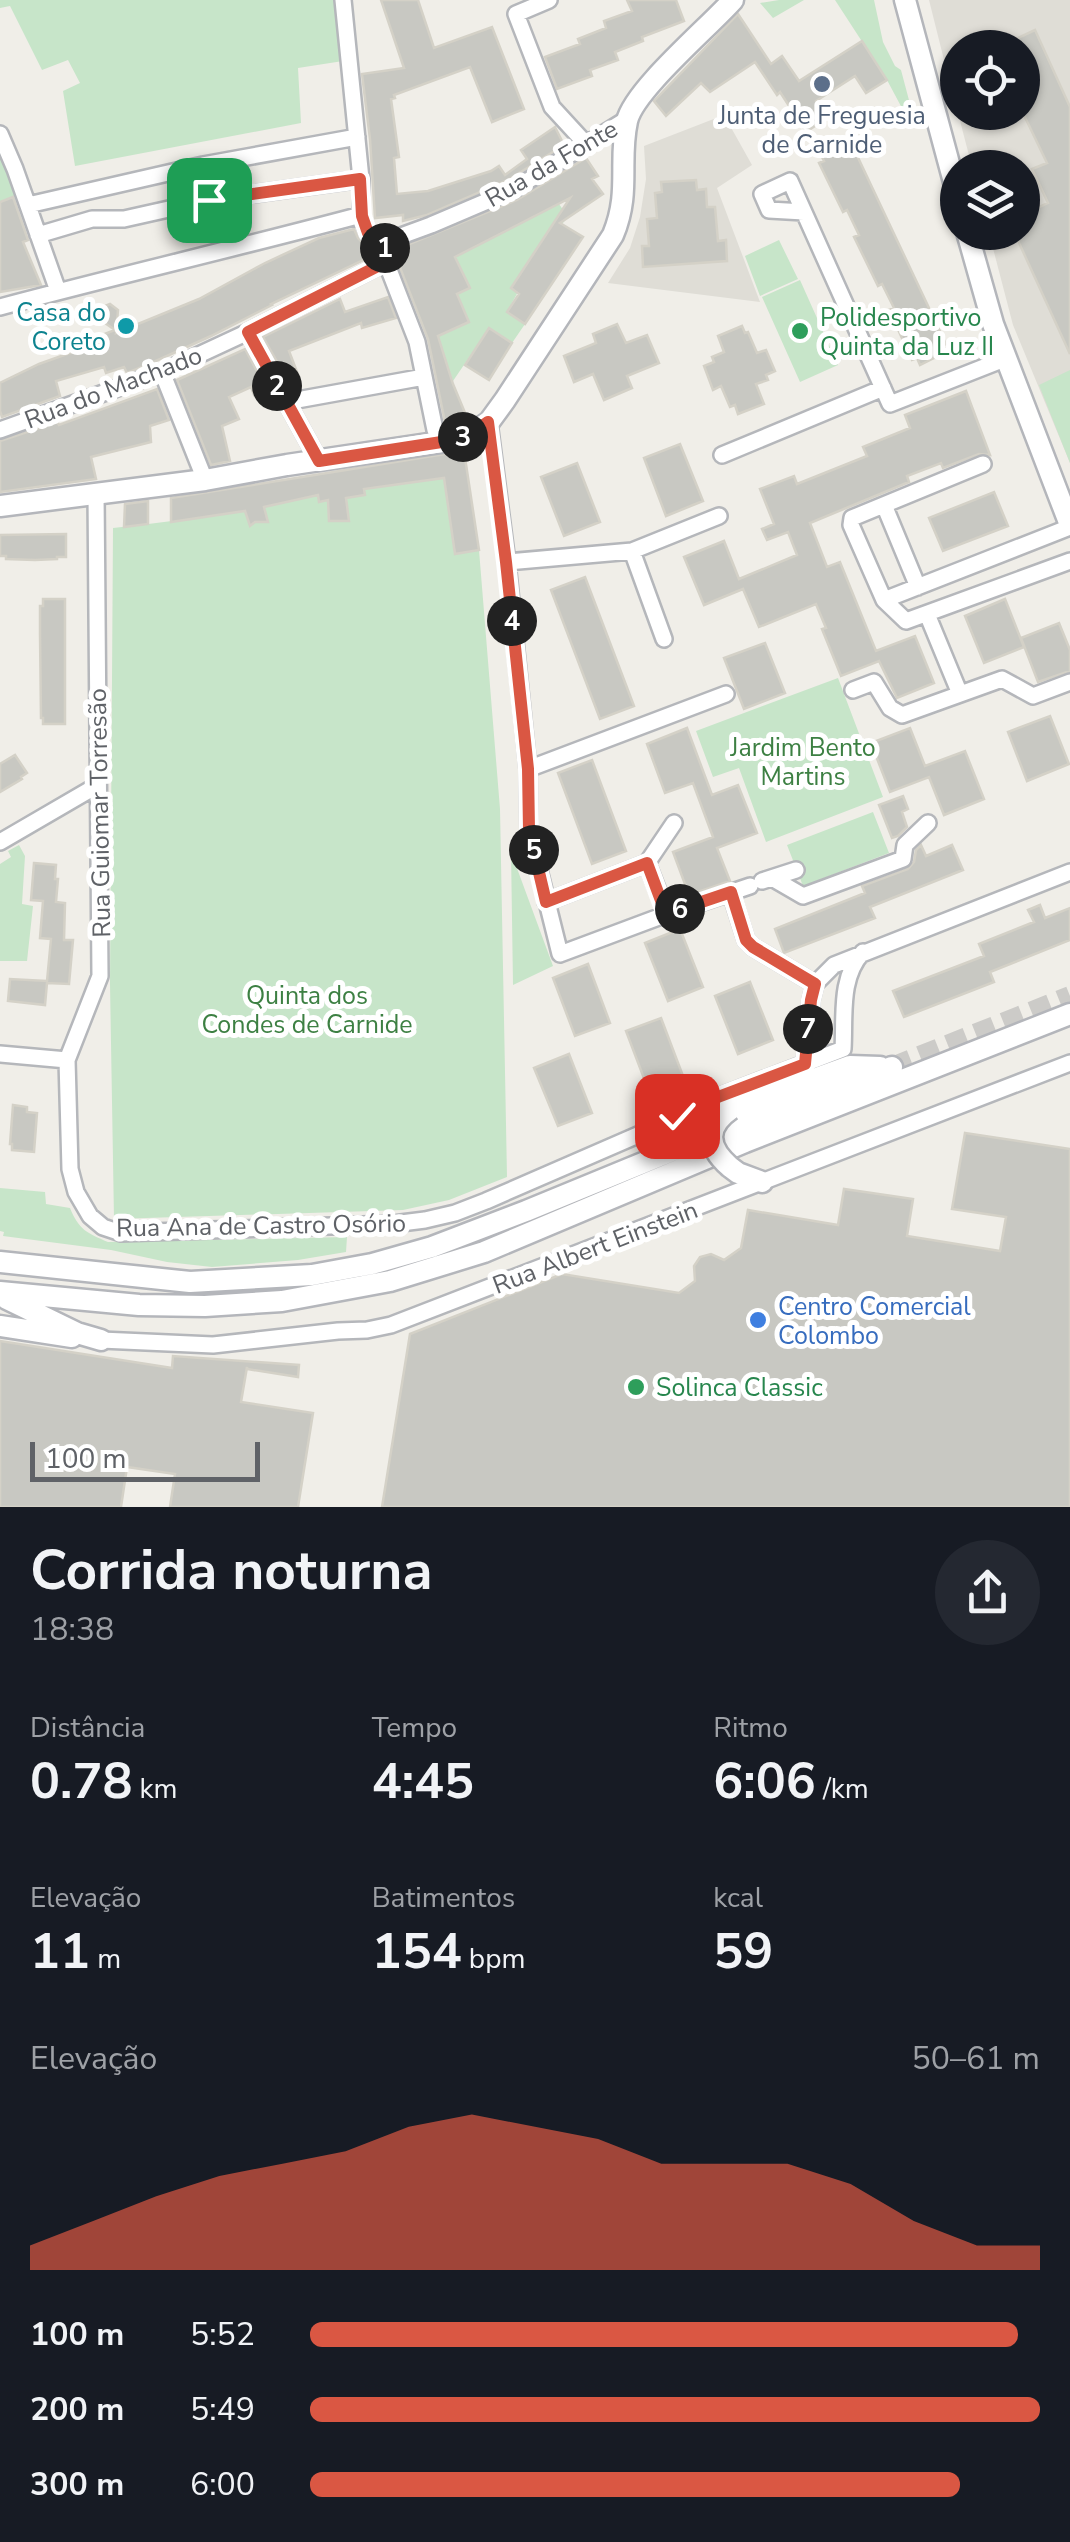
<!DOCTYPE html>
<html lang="pt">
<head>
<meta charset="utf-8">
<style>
	body { margin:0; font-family:"Nunito Sans",sans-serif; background:#242831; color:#f1f3f6; height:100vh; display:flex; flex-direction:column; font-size:38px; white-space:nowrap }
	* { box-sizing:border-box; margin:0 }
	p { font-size:32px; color:#9ea1a6 }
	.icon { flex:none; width:55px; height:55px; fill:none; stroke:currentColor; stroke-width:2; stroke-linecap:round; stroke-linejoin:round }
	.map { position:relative; height:1507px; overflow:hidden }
	.panel { display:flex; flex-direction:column; background:#171b24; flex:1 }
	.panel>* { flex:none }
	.fabs { position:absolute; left:940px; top:30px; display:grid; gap:20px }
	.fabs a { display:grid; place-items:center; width:100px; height:100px; border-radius:50%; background:#171b24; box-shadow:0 2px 8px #0004; font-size:50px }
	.scale { position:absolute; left:30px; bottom:25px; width:230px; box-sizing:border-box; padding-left:10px; border:5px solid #5f6267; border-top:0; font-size:28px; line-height:35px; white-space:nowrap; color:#5f6267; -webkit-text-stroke:8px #fff; paint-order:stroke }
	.pin { position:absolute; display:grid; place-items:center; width:85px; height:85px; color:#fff; margin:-42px; border-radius:20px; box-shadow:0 5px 15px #0006 }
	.km { position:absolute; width:50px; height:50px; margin:-25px; border-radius:50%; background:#222; color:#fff; font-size:28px; line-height:50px; text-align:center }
	.round { display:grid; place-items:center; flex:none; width:105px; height:105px; border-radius:52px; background:#242831 }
	.overview { display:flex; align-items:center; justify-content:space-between; height:170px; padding:0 30px }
	h1 { font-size:55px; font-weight:700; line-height:75px }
	.metrics { display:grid; grid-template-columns:repeat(3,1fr); gap:15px; height:170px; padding:10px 30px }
	.metrics div { display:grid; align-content:center }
	.metrics b { font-size:50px; font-weight:700 }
	.metrics small { font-size:28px; font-weight:400 }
	.metrics p { font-size:28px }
	.chart { height:280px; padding:20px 30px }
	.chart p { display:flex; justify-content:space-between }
	.chart svg { width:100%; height:180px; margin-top:10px; fill:#da5743; opacity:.7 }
	ul { padding:0 30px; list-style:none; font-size:32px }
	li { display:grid; grid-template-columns:160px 120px 1fr; align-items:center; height:75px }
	li i { height:25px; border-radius:12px; background:#da5743 }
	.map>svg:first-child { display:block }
</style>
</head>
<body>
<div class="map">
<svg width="1070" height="1507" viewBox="0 0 1070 1507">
	<rect width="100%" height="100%" fill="#f0eee8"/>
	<path fill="#dfddd6" d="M929 0H1070V463L1013 325 989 233 1022 232V168L972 167 958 113 1022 112V48H958L957 112Z
		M724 115 752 165 717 188 760 302 608 283 630 248 640 217 646 179 644 146Z"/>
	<path fill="#c7e5c9" d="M0 0H336L343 61 298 68 301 123 75 166 63 91 80 83 68 60 42 70 10 6 0 8Z
		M779 0H804L773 18 760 3Z
		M835 0H874L883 42 895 66 901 70 910 104 903 110 887 80Z
		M0 152 15 196 0 202Z
		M559 204 568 217 562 224 557 220 507 312 525 324 512 343 489 328 453 381 437 335 439 301 470 288 455 257Z
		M779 240 798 279 760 296 745 256Z
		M800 280 838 365 800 382 762 297Z
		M1070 370V463L1039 385Z
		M444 478 455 553 479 550 500 809 507 1177 449 1200 403 1210 114 1219 110 984 113 528C182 521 250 510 318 495L319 502 361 495 364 489Z
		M838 678 883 797 766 842 739 768 713 777 696 731Z
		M873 812 889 853 803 886 787 845Z
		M19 845 25 856 22 904 33 906 27 961H0V864L11 857 8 851Z
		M511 852 553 966 513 985Z
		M0 1188 45 1192 46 1204 70 1208C79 1230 87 1233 108 1242L347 1237 346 1252 298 1260 212 1267 167 1262 111 1250 3 1236 4 1232 0 1231Z"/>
	<path fill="#c8c8c2" stroke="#d4d1c7" stroke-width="2.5" d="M381 0H418L434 48 492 27 524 109 492 122 470 67 394 95 395 98 391 99 399 157 394 158 397 194 428 191 491 171 499 166 505 175 527 159 521 150 555 127 564 145 508 180 427 215 403 221V215L375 218 370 139 362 74 404 68Z
		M627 0H676L684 21 642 37 643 41 615 52 618 60 590 70 592 76 557 89 545 57 580 44 578 39 606 28 604 21 632 11Z
		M738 14 771 64 782 56 799 81 862 41 887 80 866 93 855 76 816 101 827 118 806 132 780 92 777 95 755 62 710 92 701 83 666 116 654 101Z
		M1035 30 1070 107V354L1014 232H1022V215L1048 203 1032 169 1047 163 1022 111V48H996Z
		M846 143 849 149 853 147 946 344 941 346 944 353 920 365 917 358 912 360 889 310 894 308 882 284 878 286 854 237 859 235 847 210 843 212 819 163 824 161 821 155Z
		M586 158 598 176 592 179 603 194 560 223 583 237 525 324 507 312 519 294 511 288 570 198 455 257 470 288 457 294 469 322 438 336 453 384 468 420 446 427 428 339 397 260V249L517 200Z
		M696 180 697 190 706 189 707 207H715L718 241 726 240 727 261 643 267 642 246H649L647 219 657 218 655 193 662 192 661 182Z
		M13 197 28 240 23 242 41 285 0 292V202Z
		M354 229 358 238 367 247 372 256 271 304 272 305 211 336 147 365 127 373 124 367 106 373 104 367 56 381 60 396 2 417 0 411V383L39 364 95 344 92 339 115 330 99 319 100 308 110 304 118 310 116 333 199 299 265 263 319 238Z
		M388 297 396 318 362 328 361 323 289 351 299 377 288 381 263 337 340 299 345 312Z
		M617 324 626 343 647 335 659 363 627 376 632 388 604 400 593 374 574 382 564 356 596 343 593 334Z
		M742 326 745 333 748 332 757 353 766 350 775 371 766 375 768 380 756 384 764 404 738 414 735 405 730 407 721 386 713 390 704 366 714 362 712 357 724 352 718 336Z
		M489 328 512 343 489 380 465 365Z
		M245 349 266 388 254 395 251 387 229 397 239 419 222 426 230 461 211 465 177 380Z
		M157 389 169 420 150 426 151 442 91 457 96 479 0 492V441L57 422 59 425Z
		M966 391 990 455 979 454 943 468 941 463 907 476 909 482 810 523 827 567 840 562 876 651 915 636 934 683 897 698 879 661 841 676 822 629 826 628 816 604 759 627 743 589 704 605 684 557 724 541 739 579 797 555 788 532 767 540 762 529 774 524 760 489 794 476 797 484 867 456 863 447 910 428 905 415Z
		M680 444 703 501 666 516 644 458Z
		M464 451 479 550 455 554 444 478 364 489 365 495 346 498 349 521H329L328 500 319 502 318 495 264 507 268 522H255L250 526 245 511 171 522V498Z
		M577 463 600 522 564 536 541 477Z
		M994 492 1008 526 943 551 929 518Z
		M148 501V524L124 527 125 504Z
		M66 534V557H57V559L35 560 6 559V556H0V535Z
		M585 577 634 706 600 719 551 590Z
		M43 599H65V724H43V718H41L40 633V606H43Z
		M1005 599 1024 647 984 663 965 616Z
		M1059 623 1070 650V671L1038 682 1021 638Z
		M765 643 785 693 744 709 724 658Z
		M1050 716 1069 764 1027 781 1008 732Z
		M687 728 712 795 738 785 757 833 717 848 730 881 689 895 673 852 713 837 693 783 665 793 647 744Z
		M910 728 925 766 965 751 984 799 944 815 929 777 890 792 871 743Z
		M15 755 27 773 21 777 22 779 0 792V764Z
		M592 760 626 851 592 864 558 773Z
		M903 796 908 809 902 812 907 827 898 836 892 838 879 805Z
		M921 845 926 856 952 845 963 870 870 907 875 918 784 953 775 929 865 893 862 886 908 869 914 862 916 850Z
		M34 863 56 865 55 879H58L56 902 65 903 64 940H73L69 984 47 983 45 1005 8 1001 10 979 47 981 51 939 40 938 43 901 31 900Z
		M1040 905 1045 918 1070 908V940L990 972 994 982 904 1017 893 991 984 956 979 944 1034 922 1028 910Z
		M680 929 703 987 668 1001 645 943Z
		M588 964 610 1023 575 1036 553 978Z
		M750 982 773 1040 738 1054 715 996Z
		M661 1018 683 1076 648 1089 626 1031Z
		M569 1054 592 1113 558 1126 534 1068Z
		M13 1105 27 1107V1112L37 1113 34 1152 12 1150V1144H10Z
		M965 1133 1070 1149V1507H382L410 1334 562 1274 679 1293 695 1281 694 1266 700 1257 711 1254 724 1260 741 1248 748 1210 838 1225 844 1189 913 1199 907 1236 1000 1251 1006 1217 952 1209Z
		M0 1341 172 1368 173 1356 299 1365 298 1377 247 1369V1367L241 1402 313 1413 298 1507H170L175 1474 127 1467 121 1507H0Z"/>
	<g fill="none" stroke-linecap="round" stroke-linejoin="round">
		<path stroke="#cccbc8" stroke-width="20" stroke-dasharray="20 10" stroke-linecap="butt" d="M892 1067 1070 996"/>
		<g stroke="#b5b7bb" stroke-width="20">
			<path id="street" d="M343 0 361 179V215L368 233 386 248V262L417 342 435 430
				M549 0 516 14 552 107 586 144
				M0 134 15 169 58 291
				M28 205 203 165 357 137
				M804 212 769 210 762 194 790 181 890 404 1007 358
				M38 235 92 219H124L209 200 361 179
				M382 243 431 225 513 190 627 119
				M0 307C120 275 241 247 361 215
				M248 332 319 461
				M162 372 205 480
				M286 402 424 377
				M489 422 507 562 528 769 529 830 560 954 667 914 647 863 546 902
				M0 430 162 372 248 332 386 262
				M722 455 883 388
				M983 464 852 518 851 525 884 600 906 621 1070 561
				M96 492 100 976 67 1060 70 1169 76 1192 90 1216 103 1227 121 1233 393 1224 425 1220 455 1213 486 1201 654 1128 718 1097 843 1049C845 1017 839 977 863 952
				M884 505 918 587
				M632 551 719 516
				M507 562 632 551 664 639
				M884 600 1070 527
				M927 614 960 694
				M853 690 874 682 890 708 902 715 1002 679 1033 696 1070 682
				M528 769 726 694
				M0 842 98 785
				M647 863 674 823
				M772 878 803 896 903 859 905 845 928 823
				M762 881 796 870
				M731 893 746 940 753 947 815 984
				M667 914 750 886
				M0 1054 67 1060
				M805 1064 811 1000 815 984 834 965 1070 872
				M101 1340 213 1345 338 1331 367 1330 391 1325 1070 1063"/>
		</g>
		<g stroke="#b4b6bb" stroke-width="25">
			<path id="secondary" d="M905 0 958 197
				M967 232 993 324 1070 525
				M0 506 205 480 287 465 448 441 469 436 489 422 505 400 613 235C631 192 618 162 627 121 634 90 709 27 733 0
				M731 1109 850 1066 880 1067
				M730 1167 738 1173 762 1182
				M0 1262 190 1282 312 1275 372 1264 432 1247 526 1211 740 1123 892 1067
				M0 1292 139 1305 205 1306 282 1301 390 1281 484 1252 745 1142 1070 1014
				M7 1299 77 1333 101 1340
				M0 1326 72 1337"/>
		</g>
		<use href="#street" stroke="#fff" stroke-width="15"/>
		<use href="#secondary" stroke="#fff" stroke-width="20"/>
		<g stroke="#b4b6bb" stroke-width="25" stroke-linecap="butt">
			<path id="secondary-bridge" d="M730 1167C707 1147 705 1127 731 1109"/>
		</g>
		<use href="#secondary-bridge" stroke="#fff" stroke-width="20"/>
	</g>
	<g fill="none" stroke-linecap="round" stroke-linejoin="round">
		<g stroke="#fff" stroke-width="20">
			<path id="route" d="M209 200 360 179 362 216 368 233 386 248V262L248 332 319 461 448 441 468 436 488 422 506 562 528 769 529 830 546 902 647 863 666 914 731 892 746 940 753 947 815 984 811 1000 805 1064 718 1097 677 1116"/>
		</g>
		<use href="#route" stroke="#da5743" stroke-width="12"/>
	</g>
	<circle fill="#5c6f8a" stroke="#fff" stroke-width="4" cx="822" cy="84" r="10"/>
	<circle fill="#0f9aa8" stroke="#fff" stroke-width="4" cx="126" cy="326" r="10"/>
	<g fill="#2e9e5b" stroke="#fff" stroke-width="4">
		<circle cx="800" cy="331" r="10"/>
		<circle cx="636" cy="1387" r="10"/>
	</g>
	<circle fill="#3f7fe0" stroke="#fff" stroke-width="4" cx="758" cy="1320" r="10"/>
	<g text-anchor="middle" stroke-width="10" stroke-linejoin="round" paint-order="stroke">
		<g font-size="25" fill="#4e5e75" stroke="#fff">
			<text x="822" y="124">Junta de Freguesia<tspan x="822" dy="29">de Carnide</tspan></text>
		</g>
		<g font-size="25" fill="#5f6267" stroke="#fff">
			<text transform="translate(551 163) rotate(-30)" y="9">Rua da Fonte</text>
			<text transform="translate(113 387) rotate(-21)" y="9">Rua do Machado</text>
			<text transform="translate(99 813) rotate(-91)" y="9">Rua Guiomar Torresão</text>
			<text transform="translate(261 1225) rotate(-1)" y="9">Rua Ana de Castro Osório</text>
			<text transform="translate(595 1247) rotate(-21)" y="9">Rua Albert Einstein</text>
		</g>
		<g font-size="25" fill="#0d838f" stroke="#fff" text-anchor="end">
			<text x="106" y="321">Casa do<tspan x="106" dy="29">Coreto</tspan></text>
		</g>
		<g font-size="25" fill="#27864d" stroke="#fff" text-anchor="start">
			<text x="820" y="326">Polidesportivo<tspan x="820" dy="29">Quinta da Luz II</tspan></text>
			<text x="656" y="1396">Solinca Classic</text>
		</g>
		<g font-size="25" fill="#3d8043" stroke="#fff">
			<text x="803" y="756">Jardim Bento<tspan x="803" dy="29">Martins</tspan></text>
			<text x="307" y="1004">Quinta dos<tspan x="307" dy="29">Condes de Carnide</tspan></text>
		</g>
		<g font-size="25" fill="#366cbe" stroke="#fff" text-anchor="start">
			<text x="778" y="1315">Centro Comercial<tspan x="778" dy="29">Colombo</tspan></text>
		</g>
	</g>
</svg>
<div class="fabs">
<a><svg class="icon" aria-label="locate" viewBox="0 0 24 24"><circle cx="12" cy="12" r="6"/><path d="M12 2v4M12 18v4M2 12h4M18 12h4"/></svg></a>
<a><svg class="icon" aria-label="layers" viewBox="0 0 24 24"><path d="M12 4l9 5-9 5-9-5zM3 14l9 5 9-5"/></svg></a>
</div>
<div class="scale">100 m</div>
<div class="pin" style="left:209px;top:200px;background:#1e9e55"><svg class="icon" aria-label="arrive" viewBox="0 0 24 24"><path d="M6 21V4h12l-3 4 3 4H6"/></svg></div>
<div class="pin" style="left:677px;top:1116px;background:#d93025"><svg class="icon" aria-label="check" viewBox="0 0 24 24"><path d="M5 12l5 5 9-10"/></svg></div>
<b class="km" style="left:385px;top:248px">1</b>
<b class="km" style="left:277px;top:386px">2</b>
<b class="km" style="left:463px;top:437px">3</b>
<b class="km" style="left:512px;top:621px">4</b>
<b class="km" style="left:534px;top:850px">5</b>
<b class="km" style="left:680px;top:909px">6</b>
<b class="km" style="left:808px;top:1029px">7</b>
</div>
<section class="panel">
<div class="overview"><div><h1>Corrida noturna</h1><p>18:38</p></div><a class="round"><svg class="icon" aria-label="share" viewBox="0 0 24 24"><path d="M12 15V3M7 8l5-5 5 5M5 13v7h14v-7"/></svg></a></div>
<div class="metrics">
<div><p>Distância</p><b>0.78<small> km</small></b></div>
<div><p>Tempo</p><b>4:45</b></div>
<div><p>Ritmo</p><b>6:06<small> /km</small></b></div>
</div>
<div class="metrics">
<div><p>Elevação</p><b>11<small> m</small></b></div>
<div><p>Batimentos</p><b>154<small> bpm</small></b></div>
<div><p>kcal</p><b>59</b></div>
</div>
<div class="chart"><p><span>Elevação</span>50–61 m</p>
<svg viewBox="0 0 160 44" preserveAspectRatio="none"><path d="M0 44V38L10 32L20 26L30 21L40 18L50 15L60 9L70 6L80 9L90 12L100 18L110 18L120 18L130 23L140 32L150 38L160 38V44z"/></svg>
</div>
<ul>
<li><b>100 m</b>5:52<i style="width:97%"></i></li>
<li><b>200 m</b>5:49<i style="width:100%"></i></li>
<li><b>300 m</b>6:00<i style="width:89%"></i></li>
</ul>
</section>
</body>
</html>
